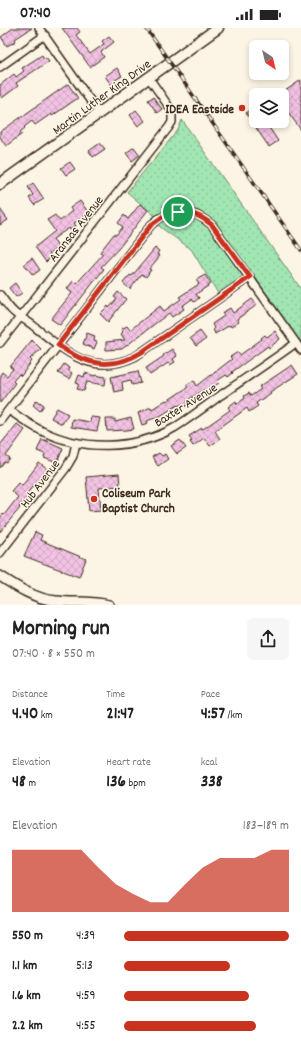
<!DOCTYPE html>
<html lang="en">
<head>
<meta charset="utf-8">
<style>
	body { margin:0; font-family:Dekko,sans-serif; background:#f6f6f6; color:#222; height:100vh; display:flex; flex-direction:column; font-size:15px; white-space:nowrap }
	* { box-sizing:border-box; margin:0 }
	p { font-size:13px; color:#767676 }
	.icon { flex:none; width:22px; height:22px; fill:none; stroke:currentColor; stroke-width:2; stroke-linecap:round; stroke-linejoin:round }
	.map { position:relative; height:577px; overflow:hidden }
	.side { display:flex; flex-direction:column; background:#fff; flex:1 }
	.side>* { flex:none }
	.needle { width:26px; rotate:145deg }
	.buttons { position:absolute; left:249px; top:12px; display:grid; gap:8px }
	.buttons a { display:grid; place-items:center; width:40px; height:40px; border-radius:6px; background:#fff; box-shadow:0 2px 6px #0003; font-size:20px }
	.pin { position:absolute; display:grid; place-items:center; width:34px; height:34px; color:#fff; margin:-17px; border:2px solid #fff; border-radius:50%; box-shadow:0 1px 4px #0007 }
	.round { display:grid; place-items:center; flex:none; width:42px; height:42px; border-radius:6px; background:#f6f6f6 }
	.summary { display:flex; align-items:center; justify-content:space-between; height:68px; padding:0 12px }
	h1 { font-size:22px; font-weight:700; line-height:30px }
	.metrics { display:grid; grid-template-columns:repeat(3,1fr); gap:6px; height:68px; padding:4px 12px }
	.metrics div { display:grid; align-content:center }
	.metrics b { font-size:17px; font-weight:700 }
	.metrics small { font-size:11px; font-weight:400 }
	.metrics p { font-size:11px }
	.chart { height:112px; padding:8px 12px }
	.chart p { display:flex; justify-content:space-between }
	.chart svg { width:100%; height:72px; margin-top:4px; fill:#c8321e; opacity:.7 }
	ul { padding:0 12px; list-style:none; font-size:13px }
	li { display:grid; grid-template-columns:64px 48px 1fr; align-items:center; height:30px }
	li i { height:10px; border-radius:5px; background:#c8321e }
	.status { display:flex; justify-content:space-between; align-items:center; height:28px; padding:0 20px; background:#fff; direction:ltr }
	.status svg { height:11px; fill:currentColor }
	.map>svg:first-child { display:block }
</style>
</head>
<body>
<div class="status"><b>07:40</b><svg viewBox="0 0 49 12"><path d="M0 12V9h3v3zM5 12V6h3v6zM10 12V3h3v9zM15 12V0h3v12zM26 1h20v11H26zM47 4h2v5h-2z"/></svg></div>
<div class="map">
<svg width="301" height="577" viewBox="0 0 301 577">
	<defs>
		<pattern id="park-dots" width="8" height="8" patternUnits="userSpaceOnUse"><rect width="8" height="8" fill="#a1e6b2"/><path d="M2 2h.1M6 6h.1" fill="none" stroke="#8cc599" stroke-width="1.8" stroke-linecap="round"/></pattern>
		<pattern id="building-cross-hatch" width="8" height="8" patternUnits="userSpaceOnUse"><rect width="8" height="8" fill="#f2c2e3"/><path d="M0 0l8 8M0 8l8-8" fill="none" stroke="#d0a7c2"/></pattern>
	</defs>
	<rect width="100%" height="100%" fill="#fcf5e5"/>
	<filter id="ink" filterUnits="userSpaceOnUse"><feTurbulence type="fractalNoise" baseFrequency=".025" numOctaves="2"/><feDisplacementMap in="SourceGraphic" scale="8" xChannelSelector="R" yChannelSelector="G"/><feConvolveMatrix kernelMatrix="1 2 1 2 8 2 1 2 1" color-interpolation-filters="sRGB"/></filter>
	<g filter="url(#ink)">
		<path fill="url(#park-dots)" stroke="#6e8868" d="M182 92 301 261V315L251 244 219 267 191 221 160 199 154 187 127 164 178 102Z"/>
		<path fill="url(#building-cross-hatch)" stroke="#3b2a1e" d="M13 0H32L15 11 16 13 7 18 1 9Z
			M62 0H77L80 4 76 7 90 26 104 16 102 13 109 8 114 14 101 24 104 29 90 39Z
			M42 27 44 31 46 29 49 33 16 55 18 58 2 70 0 67V57L14 46 16 49 24 43 22 40Z
			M117 40 122 48 115 52 119 57 114 61 105 48Z
			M301 52V102L288 84 282 89V65Z
			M68 56 78 70 52 88 51 86 35 97 32 93 24 99 25 100 20 104 22 106 6 118 0 109V104Z
			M153 69 162 81 157 85 148 72Z
			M252 81 256 86V93H276L268 98 278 113 269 119 246 85Z
			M136 82 145 93 138 98 130 87Z
			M100 115 105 121 93 129 89 123Z
			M134 119 140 127 132 133 126 125Z
			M70 134 75 141 66 147 61 140Z
			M33 155 44 171 34 177 29 170 33 167 28 159Z
			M80 173 89 185 74 195 76 198 70 202 69 200 53 211 58 219 49 226 51 229 46 234 35 219 55 203 47 192 55 187 60 193 72 183 70 180Z
			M140 176 148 182 119 220 101 239 104 241 60 297 51 291 72 265 67 261 73 253 76 256 103 226 100 224 114 206 116 207 123 199 118 195 124 187 128 191Z
			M0 181 8 192 0 197Z
			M155 220 159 223 157 226 160 228 149 241 151 242 146 249 142 246 130 261 123 255 130 247 132 248Z
			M32 230 40 242 33 247 24 236Z
			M205 247 211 256 196 266 199 270 194 274 192 271 182 278 184 281 172 289 169 285 122 321 106 322V314L125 312 121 306 123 304 121 301 127 298 130 302 160 278 164 283 181 271 179 269 199 256 196 252Z
			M15 255 22 265 16 269 9 260Z
			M118 264 126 271 108 294 100 286 108 278 109 280 117 271 114 269Z
			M252 271 257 277 237 291 239 294 231 299 230 297 215 306 213 301 214 300 212 296 224 288 222 285 230 280 233 285Z
			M200 303 206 311 196 318 190 310Z
			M275 303 280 311 269 320 268 318 232 344 233 345 228 349 226 347 217 353 219 355 213 359 206 364 205 361 187 373 189 376 184 379 182 376 178 378V377L160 388 147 393 148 395 142 397 138 385 151 379 152 381 166 372 167 373 188 359 186 357 194 352 197 358 232 331 230 329 238 324 240 327 262 311 261 310 265 307 267 309Z
			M87 305 95 308 94 313 97 314 94 321 83 316Z
			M32 312 41 321 30 331 32 333 21 348 19 346 13 353 15 355 0 375V347L2 344 7 348 13 341 10 339Z
			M172 321 177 328 173 331 175 334 170 337 168 335 150 347 146 340 164 328 163 327Z
			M64 336 69 340 68 342 72 345 69 351 58 345Z
			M292 337 298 346 270 364 271 365 256 375 258 378 249 384 247 380 215 403 220 411 210 418 204 410 193 418 190 414 192 412 189 408 202 400 203 401 230 382 228 379 236 373 237 376 245 370 244 368 249 365 251 368 261 361 259 359Z
			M138 343 141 355 132 357 131 352 122 354 123 362 114 364 111 349Z
			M85 345 95 348V347L106 349 105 357 87 354 84 363 77 361 79 356 76 355 79 347 84 349Z
			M37 372 44 377 40 383 33 377Z
			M57 380 68 386 62 396 51 390Z
			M91 389 100 390 97 403 71 399 72 391 90 394Z
			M131 390 134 401 127 402 107 403 106 391H115V394Z
			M17 396 25 402 6 428 10 431 7 435 5 434 0 440V417Z
			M42 411 63 420 57 435 44 430 45 426 37 423Z
			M180 412 186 420 177 426 171 418Z
			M159 425 162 428 165 426 168 431 158 438 152 429Z
			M39 435 48 442 35 459 33 458 26 467 28 468 19 479 20 480 0 504V490L3 486 4 487 18 469 11 463 19 454 22 457Z
			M119 446 120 458 99 460 101 482 89 483 86 449Z
			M35 504 42 507 40 512 86 531 79 549 24 528Z"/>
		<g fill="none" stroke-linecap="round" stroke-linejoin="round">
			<g stroke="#3b2a1e" stroke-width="10">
				<path id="minor" d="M39 0 99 85
					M0 39 45 7
					M0 267C5 273 9 281 16 286 22 291 30 294 36 300 69 326 93 349 136 328L250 249
					M0 315 169 99 172 94V83L149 50
					M9 382C19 389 30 397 42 403 83 423 134 422 174 400 190 390 206 378 221 367 246 350 271 333 296 315
					M0 393 151 197C171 179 192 180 212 197L301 322
					M0 525 66 440 73 428 76 415"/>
			</g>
			<g stroke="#3b2a1e" stroke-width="12">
				<path id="tertiary" d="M0 548C17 559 35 571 56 573 74 575 91 573 109 577"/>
			</g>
			<g stroke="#3b2a1e" stroke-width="13">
				<path id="secondary" d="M0 156 218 0"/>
			</g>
			<use href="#minor" stroke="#fcf5e5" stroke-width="7"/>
			<use href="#tertiary" stroke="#fcf5e5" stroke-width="9"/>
			<use href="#secondary" stroke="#fcf5e5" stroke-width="10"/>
			<g stroke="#3b2a1e" stroke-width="3.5">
				<path id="rail" d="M146 0 301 222"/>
			</g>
			<use href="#rail" stroke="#fcf5e5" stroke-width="2" stroke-dasharray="6" stroke-linecap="butt"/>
		</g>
	</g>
	<g fill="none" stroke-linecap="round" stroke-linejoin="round" filter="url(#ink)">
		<g stroke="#fff" stroke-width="8">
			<path id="route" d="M178 184C192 184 202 188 212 197L250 249 142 324C112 343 85 337 58 317L151 197 165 187Z"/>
		</g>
		<use href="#route" stroke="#c8321e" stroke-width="5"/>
	</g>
	<g fill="#c8321e" stroke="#fcf5e5" stroke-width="1.5">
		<circle cx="242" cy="80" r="4"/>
		<circle cx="94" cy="471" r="4"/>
	</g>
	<g text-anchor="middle" stroke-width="3" stroke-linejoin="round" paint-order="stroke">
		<g font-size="13" fill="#3b2a1e" stroke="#fcf5e5">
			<text transform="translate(101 68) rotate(-36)" y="5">Martin Luther King Drive</text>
			<text transform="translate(75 200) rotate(-52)" y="5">Aransas Avenue</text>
			<text transform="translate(185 376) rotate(-32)" y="5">Baxter Avenue</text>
			<text transform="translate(39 455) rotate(-53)" y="5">Hub Avenue</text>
		</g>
		<g font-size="13" font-weight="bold" fill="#3b2a1e" stroke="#fcf5e5" text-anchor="end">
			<text x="234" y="85">IDEA Eastside</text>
			<text x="102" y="469" text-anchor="start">Coliseum Park<tspan x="102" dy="15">Baptist Church</tspan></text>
		</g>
	</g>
</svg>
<div class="buttons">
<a><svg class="needle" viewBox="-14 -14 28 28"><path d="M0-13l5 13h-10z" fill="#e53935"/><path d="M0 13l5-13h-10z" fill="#767676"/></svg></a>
<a><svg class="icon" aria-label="layers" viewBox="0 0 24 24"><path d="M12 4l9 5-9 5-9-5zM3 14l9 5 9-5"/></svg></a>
</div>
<div class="pin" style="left:178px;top:184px;background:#1e9e55"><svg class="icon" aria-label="arrive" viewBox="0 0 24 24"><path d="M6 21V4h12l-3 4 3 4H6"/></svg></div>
</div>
<section class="side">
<div class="summary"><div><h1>Morning run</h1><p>07:40 · 8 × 550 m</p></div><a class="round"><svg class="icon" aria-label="share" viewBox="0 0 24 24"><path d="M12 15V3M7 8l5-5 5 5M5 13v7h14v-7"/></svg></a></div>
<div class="metrics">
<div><p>Distance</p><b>4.40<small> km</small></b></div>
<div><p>Time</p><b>21:47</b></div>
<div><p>Pace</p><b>4:57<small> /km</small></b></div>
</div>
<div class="metrics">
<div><p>Elevation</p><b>48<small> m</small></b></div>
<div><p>Heart rate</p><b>136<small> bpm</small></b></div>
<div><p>kcal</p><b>338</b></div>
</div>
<div class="chart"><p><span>Elevation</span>183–189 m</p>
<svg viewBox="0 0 160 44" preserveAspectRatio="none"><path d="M0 44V6L10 6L20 6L30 6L40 6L50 17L60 27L70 33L80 38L90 38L100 27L110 17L120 11L130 11L140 11L150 6L160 6V44z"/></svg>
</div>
<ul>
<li><b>550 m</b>4:39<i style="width:100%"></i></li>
<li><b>1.1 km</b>5:13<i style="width:64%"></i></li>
<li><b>1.6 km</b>4:59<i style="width:76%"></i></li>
<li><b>2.2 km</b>4:55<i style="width:80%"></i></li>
</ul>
</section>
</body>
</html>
